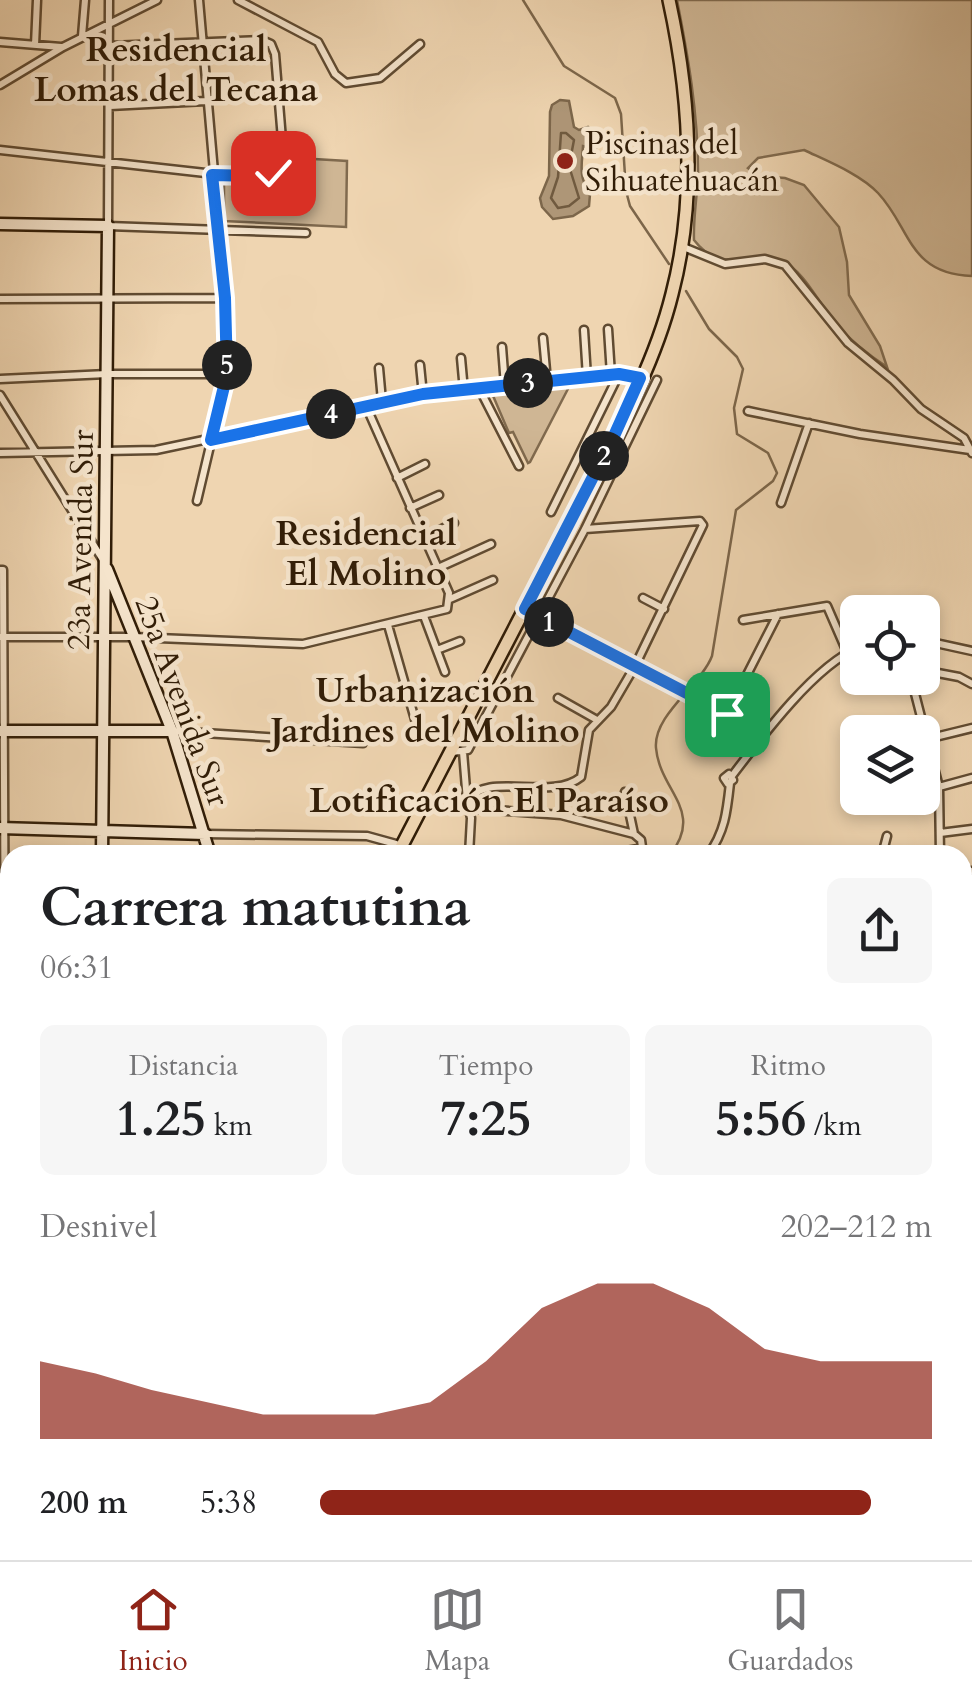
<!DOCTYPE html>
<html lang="es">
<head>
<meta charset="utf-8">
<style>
	body { margin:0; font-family:Cardo,serif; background:#f6f6f6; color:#202124; height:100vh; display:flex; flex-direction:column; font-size:38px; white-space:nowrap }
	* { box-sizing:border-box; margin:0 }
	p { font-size:32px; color:#757577 }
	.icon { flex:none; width:55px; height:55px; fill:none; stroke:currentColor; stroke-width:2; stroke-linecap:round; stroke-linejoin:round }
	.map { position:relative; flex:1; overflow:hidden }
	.details { position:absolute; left:0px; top:845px; width:972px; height:715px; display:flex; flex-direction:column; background:#fff; border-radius:30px 30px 0 0; box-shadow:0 5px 15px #0003 }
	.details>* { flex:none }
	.tools { position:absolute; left:840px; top:595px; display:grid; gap:20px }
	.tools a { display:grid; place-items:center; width:100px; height:100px; border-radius:15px; background:#fff; box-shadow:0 5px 15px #0003; font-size:50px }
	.pin { position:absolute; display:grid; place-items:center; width:85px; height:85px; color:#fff; margin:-42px; border-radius:20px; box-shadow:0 5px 15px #0006 }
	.km { position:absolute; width:50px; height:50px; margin:-25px; border-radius:50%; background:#222; color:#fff; font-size:28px; line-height:50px; text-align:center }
	.round { display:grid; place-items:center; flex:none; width:105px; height:105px; border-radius:15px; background:#f6f6f6 }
	.head { display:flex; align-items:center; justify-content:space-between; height:170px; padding:0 40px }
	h1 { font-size:55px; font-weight:700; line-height:75px }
	.figures { display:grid; grid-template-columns:repeat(3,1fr); gap:15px; height:170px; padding:10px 40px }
	.figures div { display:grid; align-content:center; border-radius:15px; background:#f6f6f6; text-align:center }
	.figures b { font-size:50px; font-weight:700 }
	.figures small { font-size:28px; font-weight:400 }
	.figures p { font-size:28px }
	.chart { height:280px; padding:20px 40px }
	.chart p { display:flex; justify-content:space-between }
	.chart svg { width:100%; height:180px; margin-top:10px; fill:#8f2418; opacity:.7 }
	ul { padding:0 40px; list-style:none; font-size:32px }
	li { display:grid; grid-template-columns:160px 120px 1fr; align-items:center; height:75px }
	li i { height:25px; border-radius:12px; background:#8f2418 }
	.menu { display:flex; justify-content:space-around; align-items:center; height:140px; border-top:2px solid #e0e0e0; background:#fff; font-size:28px; color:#757577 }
	.menu a { display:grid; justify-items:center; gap:5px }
	.menu .on { color:#8f2418 }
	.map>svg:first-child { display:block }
</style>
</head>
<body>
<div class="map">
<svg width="972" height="1560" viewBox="0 0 972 1560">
	<rect width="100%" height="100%" fill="#efd5b1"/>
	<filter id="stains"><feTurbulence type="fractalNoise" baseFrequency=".002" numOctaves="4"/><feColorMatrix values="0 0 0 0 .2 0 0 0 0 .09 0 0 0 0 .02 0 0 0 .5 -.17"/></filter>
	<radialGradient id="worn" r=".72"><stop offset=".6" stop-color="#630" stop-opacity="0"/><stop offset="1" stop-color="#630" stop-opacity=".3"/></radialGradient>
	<path fill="#cfb694" stroke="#806a4e" stroke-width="2.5" d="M677 0H972V276C908 274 911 228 878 193 860 174 827 161 804 150L758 158 748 168 759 176 785 178 804 185 839 227 847 262 849 295 880 346 887 367C869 355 852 342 838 326 820 307 806 271 781 261 746 247 724 278 694 240 693 216 698 193 698 170 698 113 688 56 677 0Z
		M297 158 347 161 346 227 224 221V180C262 181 268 186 297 158Z
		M571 383 530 462 528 463 513 432 509 433 491 391Z
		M972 1078V1395L962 1380V1079Z"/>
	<path fill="#ae9677" stroke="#7c664a" stroke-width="2.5" d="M560 100 569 101 574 127 579 130 588 127 593 132 599 129 603 140 595 149 583 146C582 165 578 176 590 194L589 206 573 216 553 219 542 207 540 198 549 176 550 112 552 105Z"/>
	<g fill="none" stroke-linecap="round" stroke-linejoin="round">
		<path stroke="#705a3f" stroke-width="2.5" d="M561 133H566L574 140 569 166 579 198 569 206 558 208 551 198 558 177Z"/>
		<path stroke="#7c664a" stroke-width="2.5" d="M523 0 564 66 615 98 621 114 626 191 630 206 669 264
			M670 855C705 810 660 792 656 748 653 715 701 685 712 656L736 510 773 481 777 473 768 453 737 434 734 408 743 369 737 357 709 329 686 291
			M0 1156 10 1153
			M449 1560 456 1550"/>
		<g stroke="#604b32" stroke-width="11">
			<path id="street" d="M109 0 108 226 306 233
				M238 0 318 42 335 74 346 83 380 78 420 44
				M82 36 85 0
				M0 42 61 47
				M35 45 37 0
				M0 85 63 47 157 0
				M110 106 206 101
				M0 150 241 177 273 173 284 164 275 54 271 44 262 40 110 46
				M681 246 725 264 765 259 785 265 848 343 893 380 921 409 964 438 972 453
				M0 299 225 298
				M608 329 611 375
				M584 330 587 377
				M543 338 547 381
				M502 347 505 386
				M461 358 464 391
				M420 365 423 395
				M379 368 382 401
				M0 379 107 374H227
				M480 390 519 466
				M0 395 103 560
				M748 411 860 434 970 450
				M0 453 156 450 403 398 619 374 640 377
				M397 478 425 464
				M197 501 227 374 225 298 199 0
				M781 503 809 423
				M410 508 439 495
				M551 512 619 374
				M424 538 454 523
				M438 568 491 544
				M0 570H3L5 993 0 1008
				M643 598 664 609
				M450 599 493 580
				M526 610 764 734
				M424 616 445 672
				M743 620 827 606 847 652
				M388 625 420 737
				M0 637H133L303 644 447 609 449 593 366 406
				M922 640 972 651
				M437 650 460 641
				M922 670 959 677 972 684
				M911 678 939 787 940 855
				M558 698 597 720
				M727 714 778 614
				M172 731 363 743
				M927 739 972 728
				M452 752 468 750 585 529 657 380
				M463 752 467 801
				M729 774 733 780 728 784 724 778Z
				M732 776C760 739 815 665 858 648
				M939 787 972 778
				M625 792 634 834
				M469 808 561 815 634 834 641 840 642 847 638 849 603 855
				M940 833 972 829
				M205 834 367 836 396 844
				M469 855 471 818 467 801C487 770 550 802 581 777L589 730 611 707 635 666 703 525 700 521 585 529
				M708 855C725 832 727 811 730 783
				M882 855 887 836
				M962 873 972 871
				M962 917 972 915
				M962 958 972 956
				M0 1077 10 1074
				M0 1184 10 1191
				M0 1290 10 1287
				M0 1370 10 1364
				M962 1489 972 1488
				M648 1550 650 1560
				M708 1550 710 1560
				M769 1550 771 1560
				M829 1550 832 1560
				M890 1550 892 1560
				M943 1550 945 1560
				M624 1560 672 1550"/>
		</g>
		<g stroke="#311d07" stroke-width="15">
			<path id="secondary" d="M0 224 108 226 102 855
				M107 569 172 731 210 855
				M0 731H172
				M0 828 205 834
				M0 878 10 881
				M962 1069 972 1067
				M576 1550 583 1560"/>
		</g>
		<g stroke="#311d07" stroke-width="16">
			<path id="primary" d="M397 855C455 745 512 634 569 523 606 450 652 375 672 294 697 198 690 96 669 0"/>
		</g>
		<g stroke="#311d07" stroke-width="18">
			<path id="highway" d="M0 1088 10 1084
				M0 1104 10 1101"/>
		</g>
		<use href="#street" stroke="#f5e4cc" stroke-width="6"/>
		<use href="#secondary" stroke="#f5e4cc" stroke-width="10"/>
		<use href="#primary" stroke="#efd5b1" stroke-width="11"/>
		<use href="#highway" stroke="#efd5b1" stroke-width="12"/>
	</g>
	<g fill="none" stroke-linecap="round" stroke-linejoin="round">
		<g stroke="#fff" stroke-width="20">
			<path id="route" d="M273 173 258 176 212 175 225 298 227 374 211 440 423 394 619 374 640 378 614 436 525 609 727 714"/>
		</g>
		<use href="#route" stroke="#1a73e8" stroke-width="12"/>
	</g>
	<circle fill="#8f2418" stroke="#f5e4cc" stroke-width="4" cx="565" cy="161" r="10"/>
	<g text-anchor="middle" stroke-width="9" stroke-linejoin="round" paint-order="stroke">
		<g font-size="32" fill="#311d07" stroke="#f5e4cc" text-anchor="start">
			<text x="585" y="154">Piscinas del<tspan x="585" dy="37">Sihuatehuacán</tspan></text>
		</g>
		<g font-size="32" fill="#311d07" stroke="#f5e4cc">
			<text transform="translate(80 540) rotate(-89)" y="11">23a Avenida Sur</text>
			<text transform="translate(183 701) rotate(70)" y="11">25a Avenida Sur</text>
		</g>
		<g font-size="35" font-weight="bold" fill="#311d07" stroke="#f5e4cc">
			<text x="176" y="61">Residencial<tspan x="176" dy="40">Lomas del Tecana</tspan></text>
			<text x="366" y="545">Residencial<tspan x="366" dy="40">El Molino</tspan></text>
			<text x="425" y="702">Urbanización<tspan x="425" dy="40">Jardines del Molino</tspan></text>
			<text x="489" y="812">Lotificación El Paraíso</text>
		</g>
	</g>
	<rect width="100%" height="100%" filter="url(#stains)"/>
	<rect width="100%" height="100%" fill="url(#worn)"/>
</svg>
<div class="tools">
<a><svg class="icon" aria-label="locate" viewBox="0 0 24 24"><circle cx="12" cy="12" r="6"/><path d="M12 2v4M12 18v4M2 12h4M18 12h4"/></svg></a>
<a><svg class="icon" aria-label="layers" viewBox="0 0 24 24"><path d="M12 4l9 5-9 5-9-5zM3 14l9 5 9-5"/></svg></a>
</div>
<div class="pin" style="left:727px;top:714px;background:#1e9e55"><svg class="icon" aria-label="arrive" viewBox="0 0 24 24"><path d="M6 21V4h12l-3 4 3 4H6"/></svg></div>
<div class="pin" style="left:273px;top:173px;background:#d93025"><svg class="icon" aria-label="check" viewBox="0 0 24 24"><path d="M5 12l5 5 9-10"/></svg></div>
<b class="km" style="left:549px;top:622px">1</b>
<b class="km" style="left:604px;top:456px">2</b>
<b class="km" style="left:528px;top:383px">3</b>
<b class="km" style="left:331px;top:414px">4</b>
<b class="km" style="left:227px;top:365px">5</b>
<section class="details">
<div class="head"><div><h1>Carrera matutina</h1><p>06:31</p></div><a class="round"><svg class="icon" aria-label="share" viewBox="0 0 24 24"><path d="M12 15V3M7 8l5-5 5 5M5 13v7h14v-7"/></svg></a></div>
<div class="figures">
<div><p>Distancia</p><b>1.25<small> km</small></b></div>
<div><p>Tiempo</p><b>7:25</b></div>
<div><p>Ritmo</p><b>5:56<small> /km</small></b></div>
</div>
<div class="chart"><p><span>Desnivel</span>202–212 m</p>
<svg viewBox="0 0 160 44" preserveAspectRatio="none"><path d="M0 44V25L10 28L20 32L30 35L40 38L50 38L60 38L70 35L80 25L90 12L100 6L110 6L120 12L130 22L140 25L150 25L160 25V44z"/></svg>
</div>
<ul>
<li><b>200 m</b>5:38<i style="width:90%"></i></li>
</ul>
</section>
</div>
<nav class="menu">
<a class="on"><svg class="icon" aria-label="home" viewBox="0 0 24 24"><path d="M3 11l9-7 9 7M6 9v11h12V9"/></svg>Inicio</a>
<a><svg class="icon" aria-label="map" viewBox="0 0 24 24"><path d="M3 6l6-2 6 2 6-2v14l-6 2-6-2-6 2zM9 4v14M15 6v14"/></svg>Mapa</a>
<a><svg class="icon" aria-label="saved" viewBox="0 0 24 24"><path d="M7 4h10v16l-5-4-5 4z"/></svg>Guardados</a>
</nav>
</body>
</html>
